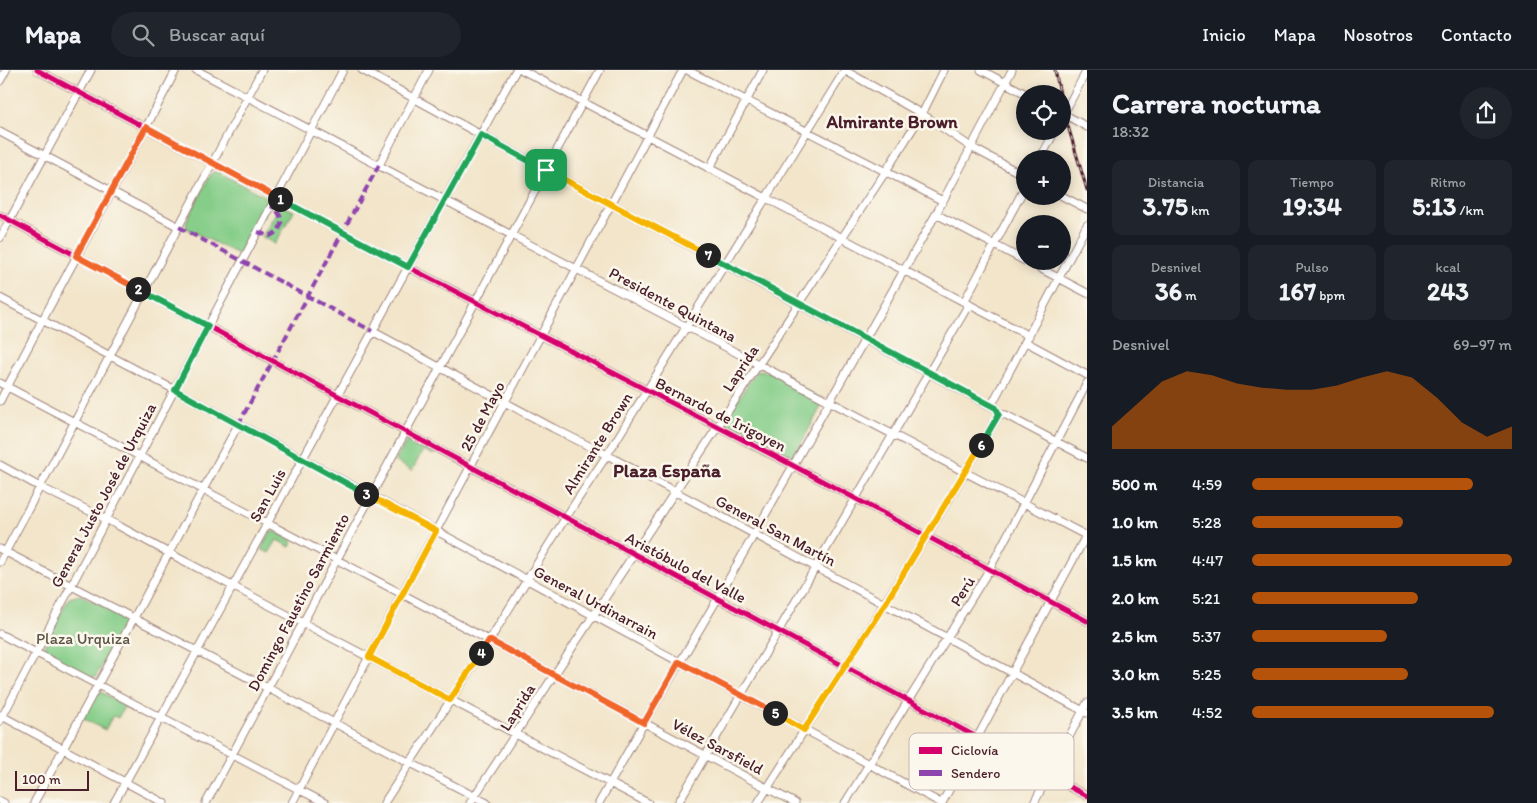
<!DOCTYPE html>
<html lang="es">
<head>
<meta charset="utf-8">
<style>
	body { margin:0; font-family:Itim,sans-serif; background:#20242c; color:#f1f3f6; height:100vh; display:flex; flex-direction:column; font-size:19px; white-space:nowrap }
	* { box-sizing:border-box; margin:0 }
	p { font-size:16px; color:#9ea1a6 }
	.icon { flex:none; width:28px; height:28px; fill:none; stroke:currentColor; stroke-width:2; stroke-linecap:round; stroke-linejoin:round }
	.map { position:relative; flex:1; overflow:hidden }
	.sheet { display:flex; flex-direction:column; background:#171b24; width:450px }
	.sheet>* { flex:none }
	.controls { position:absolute; left:1016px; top:15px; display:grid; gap:10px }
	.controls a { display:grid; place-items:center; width:55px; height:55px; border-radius:50%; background:#171b24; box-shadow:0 2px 12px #0003; font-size:25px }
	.scale { position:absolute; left:15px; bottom:12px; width:74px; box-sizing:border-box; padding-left:5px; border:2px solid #4a1f2b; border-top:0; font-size:14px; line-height:18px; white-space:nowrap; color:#4a1f2b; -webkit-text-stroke:4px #fbf7ec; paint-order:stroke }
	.pin { position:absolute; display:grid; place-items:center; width:42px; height:42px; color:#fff; margin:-21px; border-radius:10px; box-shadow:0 2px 8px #0006 }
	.km { position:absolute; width:25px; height:25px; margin:-12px; border-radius:50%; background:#222; color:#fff; font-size:14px; line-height:25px; text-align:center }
	.round { display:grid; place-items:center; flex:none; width:52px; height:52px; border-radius:26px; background:#20242c }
	.summary { display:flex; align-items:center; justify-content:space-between; height:85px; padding:0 25px }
	h1 { font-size:28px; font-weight:700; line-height:38px }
	.stats { display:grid; grid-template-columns:repeat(3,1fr); gap:8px; height:85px; padding:5px 25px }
	.stats div { display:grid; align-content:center; border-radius:10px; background:#20242c; text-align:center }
	.stats b { font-size:25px; font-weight:700 }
	.stats small { font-size:14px; font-weight:400 }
	.stats p { font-size:14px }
	.chart { height:140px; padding:10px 25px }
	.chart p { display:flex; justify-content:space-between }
	.chart svg { width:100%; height:90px; margin-top:5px; fill:#b45309; opacity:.7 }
	ul { padding:0 25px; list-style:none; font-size:16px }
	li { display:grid; grid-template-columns:80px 60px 1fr; align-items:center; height:38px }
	li i { height:12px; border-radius:6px; background:#b45309 }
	header { display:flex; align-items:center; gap:30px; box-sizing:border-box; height:70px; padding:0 25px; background:#171b24; border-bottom:1px solid #363941 }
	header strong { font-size:24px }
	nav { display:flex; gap:28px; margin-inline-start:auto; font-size:18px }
	.search { width:350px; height:45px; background:#20242c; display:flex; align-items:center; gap:12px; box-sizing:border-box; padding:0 18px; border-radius:28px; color:#9ea1a6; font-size:19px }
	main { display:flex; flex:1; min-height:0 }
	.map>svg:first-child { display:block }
</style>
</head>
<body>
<header>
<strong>Mapa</strong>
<div class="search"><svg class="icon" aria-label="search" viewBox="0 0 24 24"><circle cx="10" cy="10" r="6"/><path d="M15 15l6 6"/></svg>Buscar aquí</div>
<nav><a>Inicio</a><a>Mapa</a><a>Nosotros</a><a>Contacto</a></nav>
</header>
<main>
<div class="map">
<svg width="1087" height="733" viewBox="0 0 1087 733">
	<rect width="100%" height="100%" fill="#fbf7ec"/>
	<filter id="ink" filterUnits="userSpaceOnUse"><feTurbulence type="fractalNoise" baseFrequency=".02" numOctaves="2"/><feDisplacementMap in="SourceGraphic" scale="10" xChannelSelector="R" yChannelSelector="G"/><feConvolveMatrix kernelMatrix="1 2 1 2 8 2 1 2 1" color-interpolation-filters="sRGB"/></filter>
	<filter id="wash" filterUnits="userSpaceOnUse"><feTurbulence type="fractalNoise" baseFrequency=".0096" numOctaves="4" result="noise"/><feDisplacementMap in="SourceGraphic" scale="20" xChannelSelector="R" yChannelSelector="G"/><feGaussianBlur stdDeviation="1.12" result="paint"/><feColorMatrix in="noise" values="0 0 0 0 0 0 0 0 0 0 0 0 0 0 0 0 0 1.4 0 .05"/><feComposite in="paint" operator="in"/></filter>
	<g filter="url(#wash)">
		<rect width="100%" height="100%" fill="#f2e5ca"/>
		<path fill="#85cd88" stroke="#68765a" d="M214 102H218L264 126 267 131 268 136 242 184 240 185 189 160 186 156 187 150 210 105Z
			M280 135 294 141 275 174 262 167Z
			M761 300 772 303 820 328 823 333 796 383 789 388H783L728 359 724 354 726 347 756 302Z
			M409 367 435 381 433 385 423 380 412 401 395 391Z
			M274 461 293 471 290 477 277 470 269 483 261 479 270 463Z
			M80 525 120 544 124 549V555L96 606 92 608 88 607 50 586 45 581 44 576 69 528Z
			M99 621 125 635 118 648 114 646 112 647 105 660 82 648 95 624Z"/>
	</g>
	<g filter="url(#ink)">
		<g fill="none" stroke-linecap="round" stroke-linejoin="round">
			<g stroke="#9e827a" stroke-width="9">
				<path id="minor" d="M37 0 408 197 792 395 1087 551
					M196 0 1087 466
					M362 0 481 65 991 336 996 338 999 344 1006 345 1087 388
					M522 0C690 89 860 176 1029 266
					M687 0 943 131
					M844 0 922 44 971 77 1025 106
					M981 0 1026 24
					M0 11 6 0
					M1062 43 1087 57
					M1062 47 1087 0
					M0 62 179 157
					M1040 89 1055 61
					M379 95 429 0
					M709 99 763 0
					M1062 126 1087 139
					M936 144 1025 191
					M0 145 1087 726
					M0 168 91 0
					M1026 191 1087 223
					M0 228 175 320 941 733
					M964 232 1025 117
					M372 261 553 358 607 385 1087 643
					M1026 272 1087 305
					M0 313 402 524 795 733
					M0 331C57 220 119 111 176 0
					M991 336 1087 155
					M0 395 40 417 106 449 169 483 648 733
					M0 479 197 581 487 733
					M0 492 262 0
					M0 564 325 733
					M0 645 164 733
					M0 651 343 0
					M0 731 4 733
					M34 733 238 355
					M114 733 516 0
					M206 733 600 0
					M292 733 402 524 683 0
					M384 733 489 571 566 447 607 385 845 0
					M470 733 886 101 922 44 944 0
					M599 733 644 653 718 528 936 144 1012 0
					M678 733 969 234
					M758 733C840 604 923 476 999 344
					M845 733 989 500 1087 313
					M942 733 1087 464
					M1034 733 1087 633"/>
			</g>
			<use href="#minor" stroke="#fff" stroke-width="7"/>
			<g stroke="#4a1f2b" stroke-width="3">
				<path id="rail" d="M1055 0 1060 24
					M1062 36 1087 120"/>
			</g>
			<use href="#rail" stroke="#fbf7ec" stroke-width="1" stroke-dasharray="4" stroke-linecap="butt"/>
			<path stroke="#8e44ad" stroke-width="4" stroke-dasharray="8 4" stroke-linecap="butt" d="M179 157 372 261
				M258 162 270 166C285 159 285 145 271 136
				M238 355 379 95"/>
			<g stroke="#fbf7ec" stroke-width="8">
				<path id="cycleway" d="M37 0 408 197 792 395 1087 551
					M0 145 1087 726"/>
			</g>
			<use href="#cycleway" stroke="#d6006c" stroke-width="5"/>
		</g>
	</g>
	<g fill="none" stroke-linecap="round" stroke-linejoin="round" filter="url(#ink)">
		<g stroke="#fff" stroke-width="10">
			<path id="split-1" d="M280 129 408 197 481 65 546 100"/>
		</g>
		<g stroke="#fff" stroke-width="10">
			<path id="split-2" d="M138 219 76 186 146 57 280 129"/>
		</g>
		<g stroke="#fff" stroke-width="10">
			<path id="split-3" d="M138 219 208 256 175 320 366 424"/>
		</g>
		<g stroke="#fff" stroke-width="10">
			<path id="split-4" d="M366 424 436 461 369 587 450 630 481 583"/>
		</g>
		<g stroke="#fff" stroke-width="10">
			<path id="split-5" d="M481 583 489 570 644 653 679 592 775 643"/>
		</g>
		<g stroke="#fff" stroke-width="10">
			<path id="split-6" d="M775 643 804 660 885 534 981 375"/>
		</g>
		<g stroke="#fff" stroke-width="10">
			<path id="split-7" d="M708 185 996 338 999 344 981 375"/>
		</g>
		<g stroke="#fff" stroke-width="10">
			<path id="split-8" d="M546 100 708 185"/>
		</g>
		<use href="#split-1" stroke="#22a559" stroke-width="6"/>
		<use href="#split-2" stroke="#f0652b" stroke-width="6"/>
		<use href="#split-3" stroke="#22a559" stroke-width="6"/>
		<use href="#split-4" stroke="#f5b400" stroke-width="6"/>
		<use href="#split-5" stroke="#f0652b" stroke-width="6"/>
		<use href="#split-6" stroke="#f5b400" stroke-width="6"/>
		<use href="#split-7" stroke="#22a559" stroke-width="6"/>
		<use href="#split-8" stroke="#f5b400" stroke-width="6"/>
	</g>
	<g text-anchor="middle" stroke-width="5" stroke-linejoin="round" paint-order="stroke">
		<g font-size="16" fill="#4a1f2b" stroke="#fbf7ec">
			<text transform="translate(673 234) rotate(28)" y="6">Presidente Quintana</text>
			<text transform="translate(740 298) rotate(-57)" y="6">Laprida</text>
			<text transform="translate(721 344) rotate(27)" y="6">Bernardo de Irigoyen</text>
			<text transform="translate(482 346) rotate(-62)" y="6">25 de Mayo</text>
			<text transform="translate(597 373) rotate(-58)" y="6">Almirante Brown</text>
			<text transform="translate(103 425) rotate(-62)" y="6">General Justo José de Urquiza</text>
			<text transform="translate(267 425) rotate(-61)" y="6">San Luis</text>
			<text transform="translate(776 460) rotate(28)" y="6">General San Martín</text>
			<text transform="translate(686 497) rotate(28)" y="6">Aristóbulo del Valle</text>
			<text transform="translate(962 521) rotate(-58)" y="6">Perú</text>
			<text transform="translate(298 532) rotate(-62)" y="6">Domingo Faustino Sarmiento</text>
			<text transform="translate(596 532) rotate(28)" y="6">General Urdinarrain</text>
			<text transform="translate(517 637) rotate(-58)" y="6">Laprida</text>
			<text transform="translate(718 676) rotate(28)" y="6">Vélez Sarsfield</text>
		</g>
		<g font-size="16" fill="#5c5347" stroke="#fbf7ec">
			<text x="83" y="574">Plaza Urquiza</text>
		</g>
		<g font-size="18" font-weight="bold" fill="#4a1f2b" stroke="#fbf7ec">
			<text x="892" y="58">Almirante Brown</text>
		</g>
		<g font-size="19" font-weight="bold" fill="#4a1f2b" stroke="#fbf7ec">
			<text x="667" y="407">Plaza España</text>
		</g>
	</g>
	<rect x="909" y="663" width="165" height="57" rx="8" fill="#fbf7ec" stroke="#c6b6b2" stroke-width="1"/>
	<rect x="919" y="677" width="23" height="7" fill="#d6006c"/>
	<rect x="919" y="700" width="23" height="6" fill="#8e44ad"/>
	<g font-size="14" fill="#4a1f2b">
		<text x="951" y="685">Ciclovía</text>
		<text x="951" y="708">Sendero</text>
	</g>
</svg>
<div class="controls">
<a><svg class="icon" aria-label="locate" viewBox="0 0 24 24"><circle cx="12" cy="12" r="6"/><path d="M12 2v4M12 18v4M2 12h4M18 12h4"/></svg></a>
<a>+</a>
<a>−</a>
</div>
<div class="scale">100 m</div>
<div class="pin" style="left:546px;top:100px;background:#1e9e55"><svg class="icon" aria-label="arrive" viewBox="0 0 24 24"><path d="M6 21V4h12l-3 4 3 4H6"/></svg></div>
<b class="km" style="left:280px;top:129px">1</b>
<b class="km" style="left:138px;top:219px">2</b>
<b class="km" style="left:366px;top:424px">3</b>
<b class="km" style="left:481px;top:583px">4</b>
<b class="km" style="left:775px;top:643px">5</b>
<b class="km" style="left:981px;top:375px">6</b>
<b class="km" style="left:708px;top:185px">7</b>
</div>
<section class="sheet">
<div class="summary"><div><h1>Carrera nocturna</h1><p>18:32</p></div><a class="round"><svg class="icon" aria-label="share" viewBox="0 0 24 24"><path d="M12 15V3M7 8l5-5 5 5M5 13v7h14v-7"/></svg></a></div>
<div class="stats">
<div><p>Distancia</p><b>3.75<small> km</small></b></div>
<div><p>Tiempo</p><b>19:34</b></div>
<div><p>Ritmo</p><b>5:13<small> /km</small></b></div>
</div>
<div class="stats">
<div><p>Desnivel</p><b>36<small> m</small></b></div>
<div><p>Pulso</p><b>167<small> bpm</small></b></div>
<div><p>kcal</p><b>243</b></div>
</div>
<div class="chart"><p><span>Desnivel</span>69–97 m</p>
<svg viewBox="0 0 160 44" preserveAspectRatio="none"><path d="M0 44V33L10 22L20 11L30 6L40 8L50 12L60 14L70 15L80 15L90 13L100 9L110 6L120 9L130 19L140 31L150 38L160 33V44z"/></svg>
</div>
<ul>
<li><b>500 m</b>4:59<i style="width:85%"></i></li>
<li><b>1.0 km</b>5:28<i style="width:58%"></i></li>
<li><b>1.5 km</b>4:47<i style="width:100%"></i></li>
<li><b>2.0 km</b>5:21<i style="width:64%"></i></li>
<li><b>2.5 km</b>5:37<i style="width:52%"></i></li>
<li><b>3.0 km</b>5:25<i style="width:60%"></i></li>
<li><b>3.5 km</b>4:52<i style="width:93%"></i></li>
</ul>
</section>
</main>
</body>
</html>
